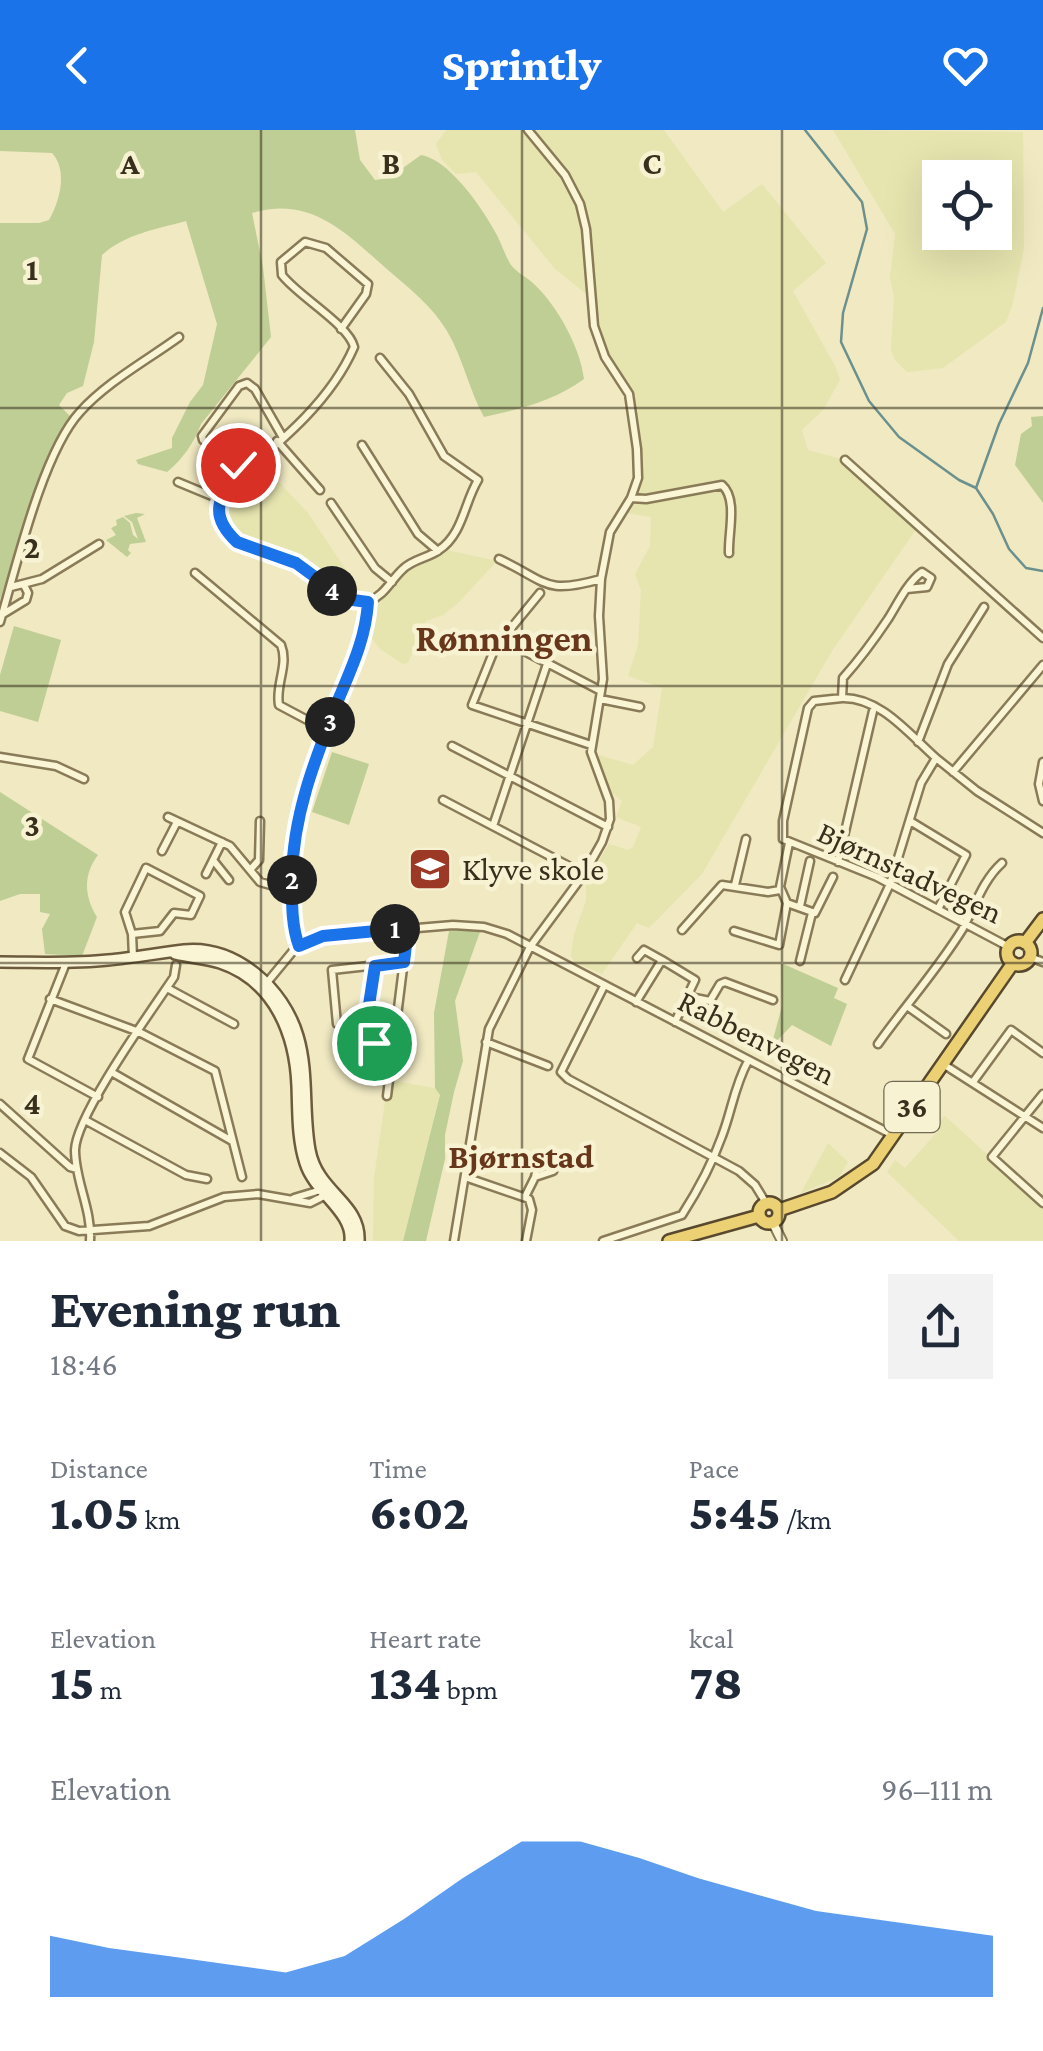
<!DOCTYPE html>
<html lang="en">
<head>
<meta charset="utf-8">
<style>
	body { margin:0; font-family:"Crimson Pro",serif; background:#f2f2f3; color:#1f2937; height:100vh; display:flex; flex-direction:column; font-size:38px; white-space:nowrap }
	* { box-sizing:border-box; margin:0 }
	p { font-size:32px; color:#747a83 }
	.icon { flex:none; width:55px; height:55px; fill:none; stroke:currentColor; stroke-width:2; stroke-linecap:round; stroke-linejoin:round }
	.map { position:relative; height:1111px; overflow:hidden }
	.panel { display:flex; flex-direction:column; background:#fff; flex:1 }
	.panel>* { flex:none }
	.fabs { position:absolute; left:922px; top:30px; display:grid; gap:20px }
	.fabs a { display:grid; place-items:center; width:90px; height:90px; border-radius:0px; background:#fff; box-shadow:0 10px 40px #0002; font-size:50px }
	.pin { position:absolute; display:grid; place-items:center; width:85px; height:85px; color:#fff; margin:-42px; border:5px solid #fff; border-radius:50%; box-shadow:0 2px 10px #0007 }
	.km { position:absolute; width:50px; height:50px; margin:-25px; border-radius:50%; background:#222; color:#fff; font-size:28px; line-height:50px; text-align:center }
	.round { display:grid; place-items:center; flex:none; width:105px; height:105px; border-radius:0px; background:#f2f2f3 }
	.summary { display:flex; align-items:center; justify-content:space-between; height:170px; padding:0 50px }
	h1 { font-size:55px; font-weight:800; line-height:75px }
	.figures { display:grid; grid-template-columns:repeat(3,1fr); gap:15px; height:170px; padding:10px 50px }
	.figures div { display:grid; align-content:center }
	.figures b { font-size:50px; font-weight:800 }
	.figures small { font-size:28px; font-weight:400 }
	.figures p { font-size:28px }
	.chart { height:280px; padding:20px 50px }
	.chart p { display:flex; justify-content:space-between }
	.chart svg { width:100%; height:180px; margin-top:10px; fill:#1a73e8; opacity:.7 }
	header { display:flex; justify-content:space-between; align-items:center; height:130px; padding:0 50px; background:#1a73e8; color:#fff; font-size:45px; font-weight:800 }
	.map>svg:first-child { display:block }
</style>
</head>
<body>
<header><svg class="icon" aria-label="back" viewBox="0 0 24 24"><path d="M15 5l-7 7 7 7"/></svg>Sprintly<svg class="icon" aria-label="heart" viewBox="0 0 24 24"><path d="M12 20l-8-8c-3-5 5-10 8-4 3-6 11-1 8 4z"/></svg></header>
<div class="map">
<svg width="1043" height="1111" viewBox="0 0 1043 1111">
	<rect width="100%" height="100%" fill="#f0e9c2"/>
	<path fill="#e6e5af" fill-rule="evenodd" d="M446 0H664L723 82 762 54 826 133 793 161 835 236 840 250 823 280 802 300 808 320 845 330 919 395 832 521 702 744 649 798 637 793 602 844 574 832 571 825 574 804 586 771V752L609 714 628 720 633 717 641 697 616 687 622 671 610 661 598 635 599 625 633 635 653 617 662 558 628 546 638 515 641 460 635 444 650 416 651 387 627 383 642 352 634 269 604 218 595 171 555 139 476 42 456 44 442 30 436 14Z
		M833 0 1023 2 1024 118 1013 173 1006 192 943 238 907 242 895 230 891 220 894 167 890 148 895 104ZM940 48H995V102H940Z
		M263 335 308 383 364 467 346 464 296 427 241 408 233 400 227 387 226 370 233 359Z
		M447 420 497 431 458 473 443 485 426 491 408 533 403 534 380 519 369 505 374 493 373 481 408 439Z
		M388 950 435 958 440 964 403 1111H373L374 1048Z
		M945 986 1043 1075V1111H959L887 1042 895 1030 905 1038 938 1001 937 993Z
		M828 1013 848 1032 839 1047 801 1063Z"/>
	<path fill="#bfce95" d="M0 0H355L360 30 375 50 389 48 421 25C448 29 481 76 494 100 501 111 504 124 511 135 517 143 527 147 534 154 558 177 580 217 584 249 554 271 520 279 484 287 469 260 463 228 447 201 432 176 410 159 388 140 348 105 312 65 252 83L263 137 271 207 201 294C194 313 183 329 167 342L138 334 136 330 172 318V308L190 272 203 255 217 194 186 91C157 99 125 104 102 125L94 212 83 256 67 263 59 275 70 286 46 332 0 470V93H39L49 90C60 71 68 40 52 23L0 21Z
		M1043 286V373L1015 335 1021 304 1032 296 1031 287Z
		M136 383 145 384 137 388 146 412 130 414 128 420 131 423 127 427 106 410 116 405 111 398 117 395 116 390 123 387 130 393 133 405 138 409 132 392 124 386Z
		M14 496 61 510 38 592 0 581V545Z
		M332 622 369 634 349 695 312 682Z
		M0 662 98 725C83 745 84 766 97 787L82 826 45 824 42 799 50 784 40 782V764H20L0 771Z
		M467 800 480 802 455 871 463 931 454 962 445 1005V1029L426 1111H403L440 965 435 958 434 883 449 801Z
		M781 833 838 858 834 868 847 874 831 916 792 895 771 917 782 876Z"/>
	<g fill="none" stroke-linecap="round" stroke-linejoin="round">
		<path stroke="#6b908d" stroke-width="2.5" d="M805 0 862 72 867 99 843 183 841 212 869 271 899 307 959 350 976 358 993 384 1009 419 1026 438 1043 441
			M976 358 999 294 1028 233 1043 178"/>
		<g stroke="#8a7b58" stroke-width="11">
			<path id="minor" d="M277 311 320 360
				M362 315 418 404 438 421
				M845 330 1043 508
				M245 343 234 331 203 310 202 306 239 256 247 253 255 259 282 306
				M178 352 219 369
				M631 368 646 369 722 355C738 369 728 403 729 423
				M331 373 375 438 392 452
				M499 429C548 452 544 465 601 449
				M195 443 281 515C289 535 275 555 279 575L326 600
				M11 457 42 449 99 414
				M907 459 927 457 931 448 922 442C908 452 898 473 888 489 874 510 860 529 843 548L842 568C880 567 909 604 936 628
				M540 463 495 518 472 575 591 615
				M368 472C385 465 390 451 403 439 413 429 428 428 439 420 463 404 464 373 478 350L444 326 409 264 380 228
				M3 484 26 470 28 463 24 455
				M0 492C16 437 43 322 80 282 107 252 146 231 179 207
				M501 509 601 561
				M842 568 814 571 808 578 783 691V709L877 747 1009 817
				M600 569 640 577
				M918 612 948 534 984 477
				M452 616 608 697
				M0 627 56 636 84 649
				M1043 632 1039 654 1043 671
				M953 642 1043 535
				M443 670 584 744
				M168 687 230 716 260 752 292 761
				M910 691 966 725 938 779
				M493 696 547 534
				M789 713 780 757 787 773 815 783 833 747
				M162 721 177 692
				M213 730 229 750
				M838 732 873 581
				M250 740 259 730 260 691
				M206 744 222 712
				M735 755 746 709
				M800 776 810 731
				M682 800 722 755 768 762 780 760
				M734 801 779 815 787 773
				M132 804 160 801 174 783 191 785 200 766 146 738 125 782 132 804 133 827
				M299 816C291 795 292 769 292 747 293 683 316 627 339 568 352 536 366 507 368 472L345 469 296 433 237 412 223 395 219 369 227 357C274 317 329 275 354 217 349 195 298 166 282 145L281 132 305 112 326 118 368 154 366 164 341 199
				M1030 827 1043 832
				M637 828 644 820 662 830
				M800 831 812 783
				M66 833 28 929 98 967
				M375 836 367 888 360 905 337 894 332 840 404 832
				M845 850 890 754 921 653 936 628 977 661 1043 703
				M265 855 293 821 323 806 453 795 484 797 507 804 887 1002
				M604 856 561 942 568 949 739 1041 755 1055 766 1073
				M167 858 234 894
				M690 867 710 871 720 854 725 852 773 870
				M50 869 139 902 215 941 242 1047
				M636 872 662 830 695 850 675 892
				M907 876 946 904
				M360 905 386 919
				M486 912 548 936
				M878 914C905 876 937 840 962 800 975 777 982 751 1002 733
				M943 934 1043 998
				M113 943 232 1011
				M973 952 1011 900 1043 923
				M1043 964 992 1027 1043 1073
				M387 966 408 798
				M0 974 70 1037 77 1039
				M85 990 186 1045 207 1049
				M0 1023 31 1047 65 1096 79 1101 149 1096 224 1067 258 1064 310 1073 324 1066 326 1061
				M465 1047 529 1069 532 1080 526 1111
				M525 1067 535 1047 553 1041 551 1028H539L535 1047
				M294 1068 324 1059
				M90 1111C92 1079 75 1051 75 1020 76 985 152 880 174 847L176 835
				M454 1111 489 899 530 817 584 744 602 712 610 689 609 671 591 622 603 549 599 486 601 449 610 402 631 368 638 348 637 319 629 264 605 227 594 196 586 99 580 74 565 45 528 0
				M603 1111 682 1085C698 1060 712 1034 722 1006 732 980 734 957 748 931"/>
		</g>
		<g stroke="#8a7b58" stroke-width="12">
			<path id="tertiary" d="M773 1093 782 1111"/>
		</g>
		<g stroke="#6c5b3c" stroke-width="14">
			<path id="secondary" d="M175 824C190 828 206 828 220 833 274 851 295 904 297 956 298 981 297 1009 305 1033 314 1063 353 1082 350 1111
				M0 832C36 832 72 834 108 830 133 828 158 823 184 820 236 815 284 858 298 906 309 943 303 983 310 1020 318 1063 361 1072 359 1111"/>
		</g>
		<g stroke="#58482d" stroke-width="16">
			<path id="trunk" d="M1007 823a12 12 0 1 1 24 0a12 12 0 1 1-24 0Z
				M1025 813 1043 789
				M759 1083a10 10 0 1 1 20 0a10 10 0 1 1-20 0Z
				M779 1080 832 1062 873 1034 1013 833
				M669 1111 759 1086"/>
		</g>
		<use href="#minor" stroke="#faf5d5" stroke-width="6"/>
		<use href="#tertiary" stroke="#faf5d5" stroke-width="8"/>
		<use href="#secondary" stroke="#faf5d5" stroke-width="9"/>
		<use href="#trunk" stroke="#ebd074" stroke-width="11"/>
	</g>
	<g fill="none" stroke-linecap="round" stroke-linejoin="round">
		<g stroke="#fff" stroke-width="20">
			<path id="route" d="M238 335 244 343C217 364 208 385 237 412L296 433 345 469 368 472C366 507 352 537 339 568 316 627 293 683 292 747 292 769 291 795 299 816L323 806 408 798 404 832 375 836 367 888 360 906 374 913"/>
		</g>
		<use href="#route" stroke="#1a73e8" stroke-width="12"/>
	</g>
	<path fill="none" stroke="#392f1d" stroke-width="2.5" stroke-opacity="0.55" d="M261 0V1111M522 0V1111M782 0V1111M0 278H1043M0 556H1043M0 833H1043"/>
	<defs>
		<g id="school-square" transform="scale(2.25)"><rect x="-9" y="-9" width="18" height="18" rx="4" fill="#9b3826" stroke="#f7f2d2"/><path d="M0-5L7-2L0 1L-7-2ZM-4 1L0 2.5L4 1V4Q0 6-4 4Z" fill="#fff"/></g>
	</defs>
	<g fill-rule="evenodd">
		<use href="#school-square" x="430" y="739"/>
	</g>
	<g text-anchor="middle" stroke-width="9" stroke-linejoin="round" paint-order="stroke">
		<rect fill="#f7f2d2" stroke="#726a53" stroke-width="2.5" x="884.5" y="952" width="55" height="50" rx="8"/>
		<g font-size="30" font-weight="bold" fill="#392f1d">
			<text x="912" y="987">36</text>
		</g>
		<g font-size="32" fill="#392f1d" stroke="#f7f2d2" text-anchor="start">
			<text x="462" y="750">Klyve skole</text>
		</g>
		<g font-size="32" fill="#392f1d" stroke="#f7f2d2">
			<text transform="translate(910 742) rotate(25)" y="11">Bjørnstadvegen</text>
			<text transform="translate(757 907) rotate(27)" y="11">Rabbenvegen</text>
		</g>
		<g font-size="35" font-weight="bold" fill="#68371b" stroke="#f7f2d2">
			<text x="521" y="1038">Bjørnstad</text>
		</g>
		<g font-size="38" font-weight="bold" fill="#68371b" stroke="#f7f2d2">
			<text x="504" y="521">Rønningen</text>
		</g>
	</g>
	<g font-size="32" text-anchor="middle" font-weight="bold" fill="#392f1d" stroke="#f7f2d2" stroke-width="9" stroke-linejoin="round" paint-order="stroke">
		<text x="130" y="44">A</text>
		<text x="391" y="44">B</text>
		<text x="652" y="44">C</text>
		<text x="32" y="150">1</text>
		<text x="32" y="428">2</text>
		<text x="32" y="706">3</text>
		<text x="32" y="984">4</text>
	</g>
</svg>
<div class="fabs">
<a><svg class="icon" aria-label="locate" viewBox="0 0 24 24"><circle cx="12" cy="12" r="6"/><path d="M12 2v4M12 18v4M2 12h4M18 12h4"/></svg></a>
</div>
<div class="pin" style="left:374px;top:913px;background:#1e9e55"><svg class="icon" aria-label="arrive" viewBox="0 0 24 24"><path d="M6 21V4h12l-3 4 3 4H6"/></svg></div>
<div class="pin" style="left:238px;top:335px;background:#d93025"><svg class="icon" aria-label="check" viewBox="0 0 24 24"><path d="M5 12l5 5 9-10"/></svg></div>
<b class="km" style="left:395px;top:799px">1</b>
<b class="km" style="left:292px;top:750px">2</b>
<b class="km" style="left:330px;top:592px">3</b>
<b class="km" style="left:332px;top:461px">4</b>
</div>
<section class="panel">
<div class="summary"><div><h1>Evening run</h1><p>18:46</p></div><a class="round"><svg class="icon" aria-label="share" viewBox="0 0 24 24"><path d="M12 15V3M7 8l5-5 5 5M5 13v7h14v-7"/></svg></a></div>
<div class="figures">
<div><p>Distance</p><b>1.05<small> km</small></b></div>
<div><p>Time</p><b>6:02</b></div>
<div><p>Pace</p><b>5:45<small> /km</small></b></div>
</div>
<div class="figures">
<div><p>Elevation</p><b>15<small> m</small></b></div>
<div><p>Heart rate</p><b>134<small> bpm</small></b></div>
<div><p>kcal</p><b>78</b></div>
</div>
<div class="chart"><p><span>Elevation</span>96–111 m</p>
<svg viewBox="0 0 160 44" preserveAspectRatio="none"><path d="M0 44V29L10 32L20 34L30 36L40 38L50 34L60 25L70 15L80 6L90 6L100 10L110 15L120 19L130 23L140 25L150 27L160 29V44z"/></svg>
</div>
</section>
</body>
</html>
